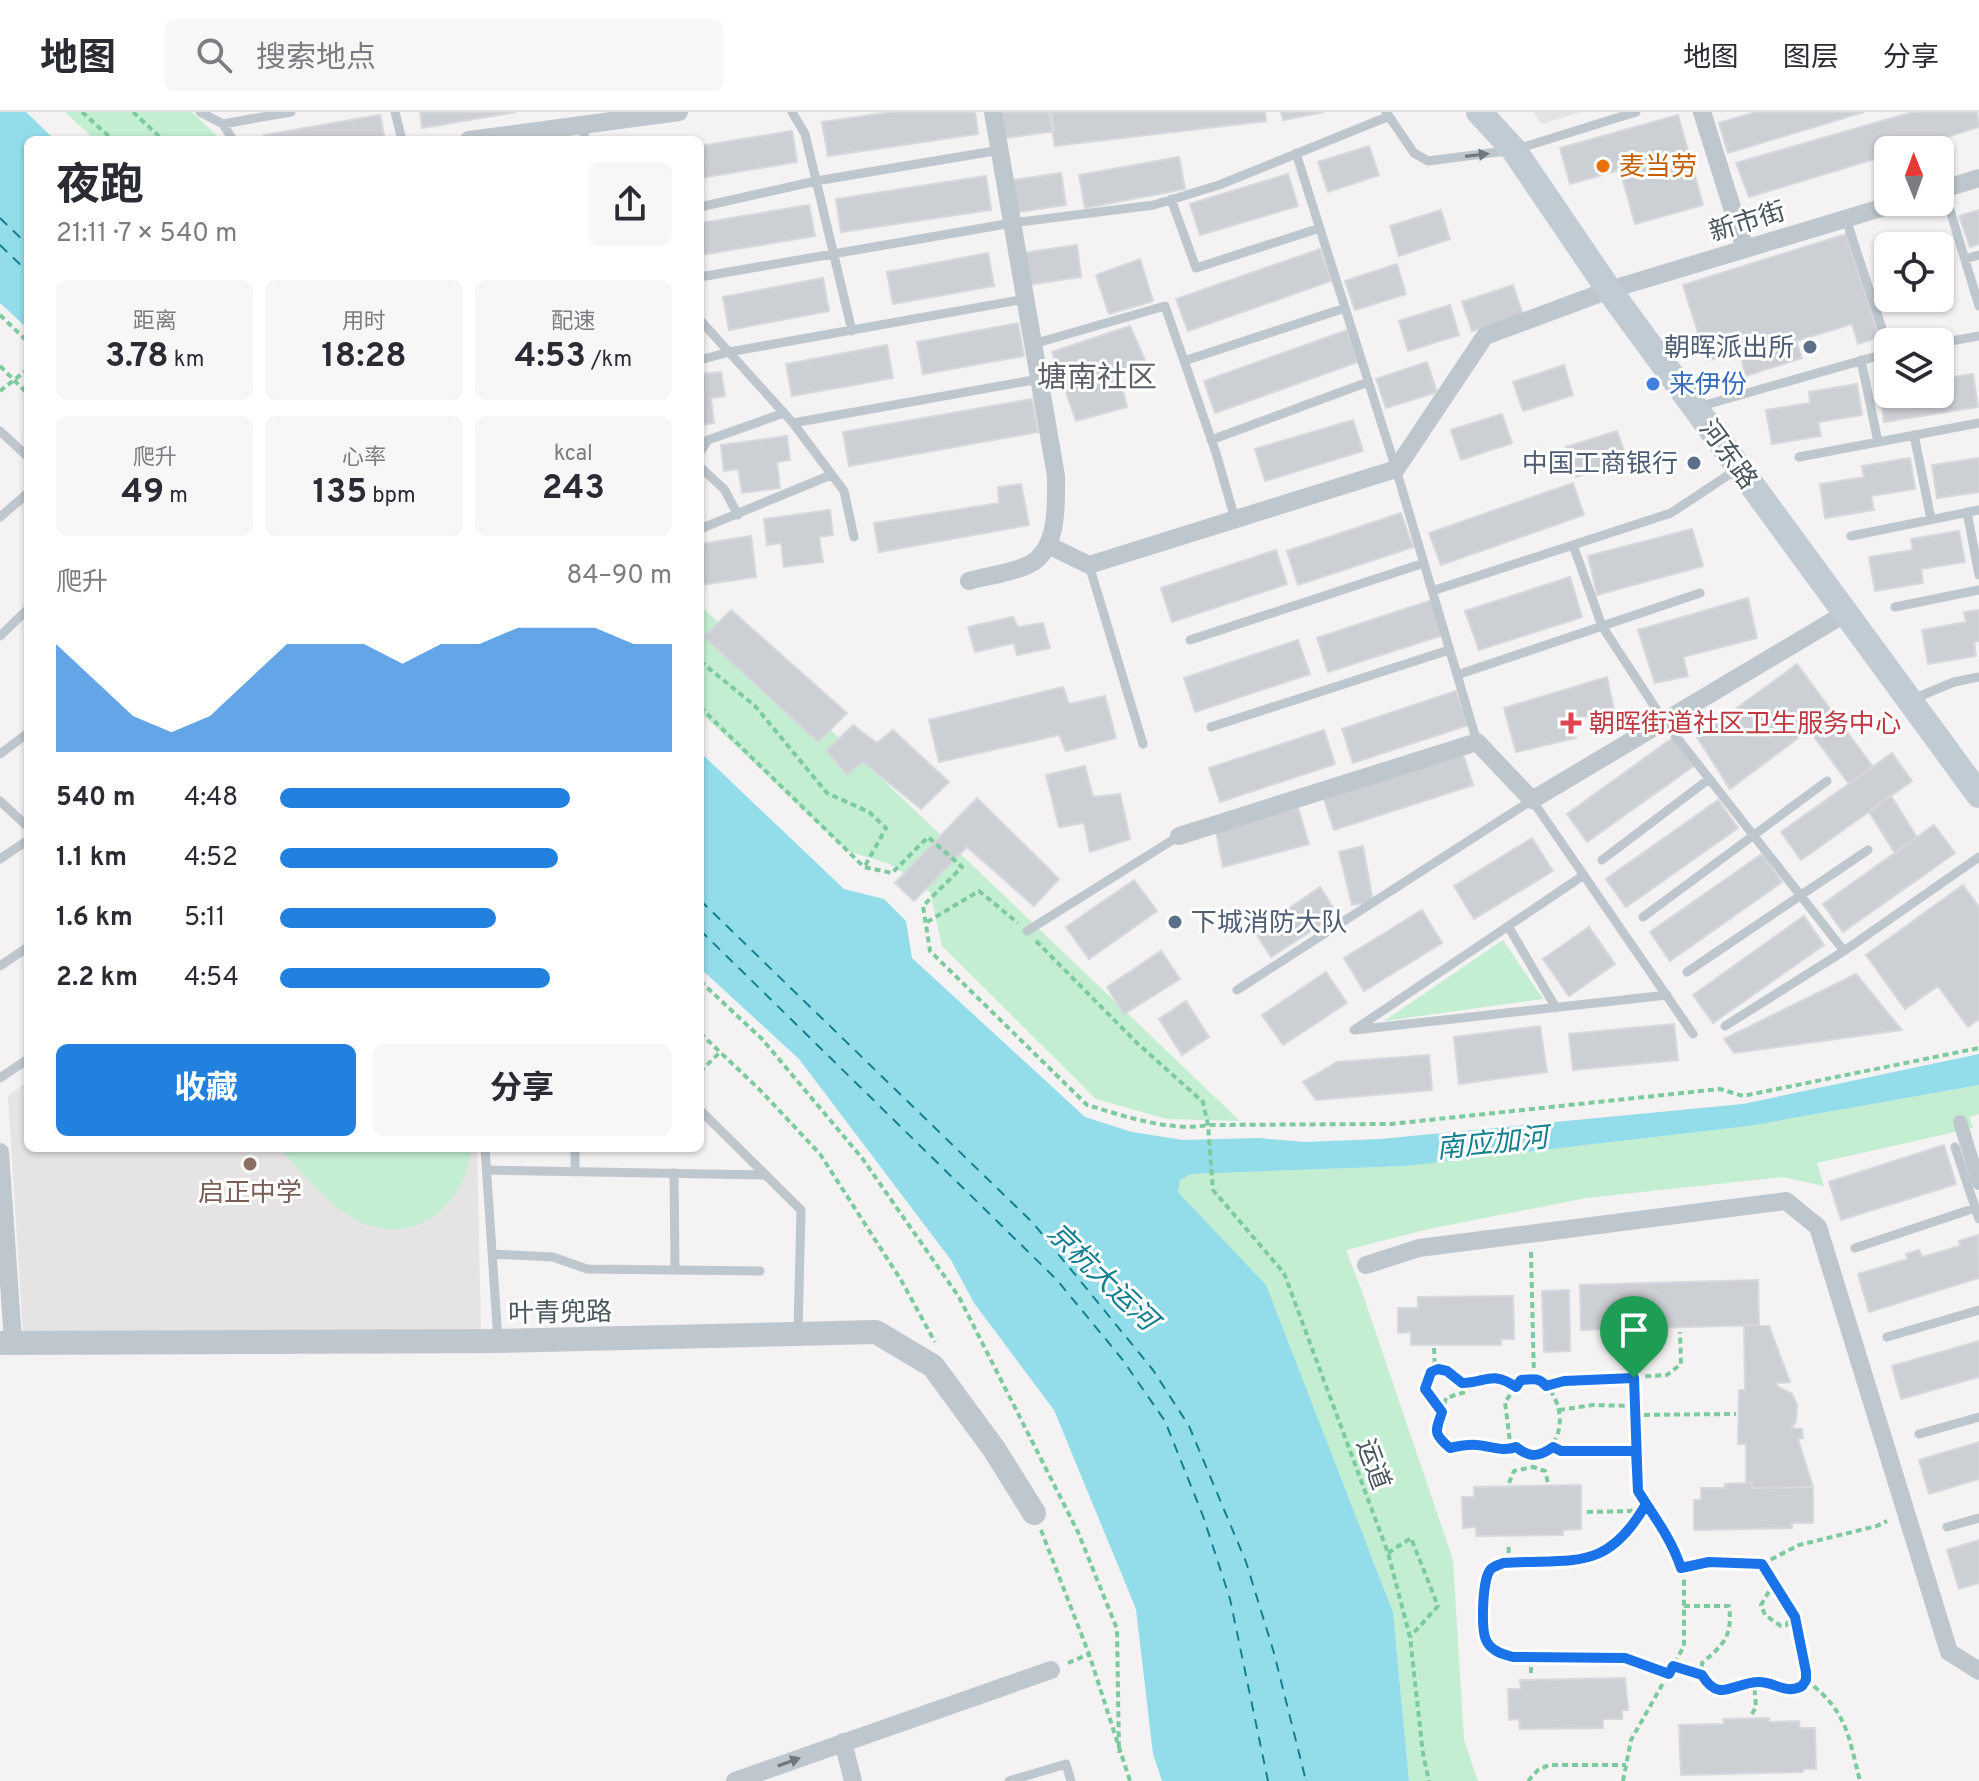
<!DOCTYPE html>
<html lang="zh">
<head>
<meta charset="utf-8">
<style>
	body { margin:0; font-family:Overpass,"Noto Sans SC",sans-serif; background:#f7f7f7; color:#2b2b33; height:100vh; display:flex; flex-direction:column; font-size:30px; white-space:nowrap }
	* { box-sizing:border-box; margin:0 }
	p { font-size:26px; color:#7c7c81 }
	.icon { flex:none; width:44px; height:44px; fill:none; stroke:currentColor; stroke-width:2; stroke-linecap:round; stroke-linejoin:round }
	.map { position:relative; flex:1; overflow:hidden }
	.sheet { position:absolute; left:24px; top:24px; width:680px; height:1016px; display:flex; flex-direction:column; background:#fff; border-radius:12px; box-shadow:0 2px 6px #0004 }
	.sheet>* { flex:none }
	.needle { width:52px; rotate:359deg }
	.tools { position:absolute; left:1874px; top:24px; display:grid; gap:16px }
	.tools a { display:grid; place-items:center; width:80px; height:80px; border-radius:12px; background:#fff; box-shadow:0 2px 6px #0004; font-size:40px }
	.pin { position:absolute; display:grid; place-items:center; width:68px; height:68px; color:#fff; margin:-82px -34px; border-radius:50% 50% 50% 0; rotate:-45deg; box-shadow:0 0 8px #0007 }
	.pin .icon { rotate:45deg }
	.round { display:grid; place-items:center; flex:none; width:84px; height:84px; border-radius:12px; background:#f7f7f7 }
	.summary { display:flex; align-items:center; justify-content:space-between; height:136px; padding:0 32px }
	h1 { font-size:44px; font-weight:700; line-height:60px }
	.figures { display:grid; grid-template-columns:repeat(3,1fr); gap:12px; height:136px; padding:8px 32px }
	.figures div { display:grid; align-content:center; border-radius:12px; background:#f7f7f7; text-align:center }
	.figures b { font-size:34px; font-weight:700 }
	.figures small { font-size:22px; font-weight:400 }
	.figures p { font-size:22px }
	.chart { height:224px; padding:16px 32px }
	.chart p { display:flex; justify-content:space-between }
	.chart svg { width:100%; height:144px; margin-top:8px; fill:#2280de; opacity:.7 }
	.button { display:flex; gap:16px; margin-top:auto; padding:16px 32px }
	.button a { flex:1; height:92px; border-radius:12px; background:#2280de; color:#fff; font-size:32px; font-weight:700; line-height:92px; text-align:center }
	.button a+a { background:#f7f7f7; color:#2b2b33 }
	ul { padding:0 32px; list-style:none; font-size:26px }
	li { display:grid; grid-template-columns:128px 96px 1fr; align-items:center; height:60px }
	li i { height:20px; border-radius:10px; background:#2280de }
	header { display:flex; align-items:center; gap:48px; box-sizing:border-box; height:112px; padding:0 40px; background:#fff; border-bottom:2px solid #e1e1e2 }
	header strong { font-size:38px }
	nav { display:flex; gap:44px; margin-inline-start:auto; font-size:28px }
	.search { width:560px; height:72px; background:#f7f7f7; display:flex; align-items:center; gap:20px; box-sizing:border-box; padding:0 28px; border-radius:12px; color:#7c7c81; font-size:30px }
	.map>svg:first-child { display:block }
</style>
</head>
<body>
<header>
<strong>地图</strong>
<div class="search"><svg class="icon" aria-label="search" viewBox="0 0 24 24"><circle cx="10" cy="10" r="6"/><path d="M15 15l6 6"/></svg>搜索地点</div>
<nav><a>地图</a><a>图层</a><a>分享</a></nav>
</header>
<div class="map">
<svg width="1979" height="1669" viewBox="0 0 1979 1669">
	<rect width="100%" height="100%" fill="#f4f2f2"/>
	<path fill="#e5e3e3" d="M1533 0H1581L1542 12Z
		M28 969V1036H477L481 1222 23 1221 8 984Z"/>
	<path fill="#c3eed1" d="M65 0H192L221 28H95Z
		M700 493 1240 1009 1167 1007 1096 987 942 834 930 780 890 752 847 739 700 600Z
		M1503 828 1543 887 1384 909Z
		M1979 973V1002L1969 1005 1973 1016 1817 1051 1824 1074 1783 1065 1586 1086 1424 1118 1346 1138 1361 1177 1453 1448 1464 1628 1478 1669H1409L1393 1500 1266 1174 1178 1080 1180 1068 1191 1062 1407 1054 1749 1014Z
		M278 1036H471C467 1094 412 1137 356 1108 326 1092 302 1059 278 1036Z"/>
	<path fill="#92dde9" d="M0 0H26L55 28H28V217L0 191Z
		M700 640 844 777 884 787 906 809 912 846 1085 1005 1132 1020 1183 1028 1259 1026 1305 1030 1380 1027 1743 992 1979 942V973L1749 1014 1407 1054 1191 1062 1180 1068 1178 1080 1266 1173 1393 1500 1409 1669H1162L1153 1642 1136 1497 1054 1298 974 1191 951 1148 799 947 700 856Z"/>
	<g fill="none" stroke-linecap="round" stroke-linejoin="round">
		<path stroke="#138091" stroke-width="2" stroke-dasharray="10 8" stroke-linecap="butt" d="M0 106 28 133
			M0 133 28 160
			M700 788 1033 1111 1153 1258 1189 1314 1246 1450 1274 1541 1306 1669
			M700 818 1057 1168 1122 1247 1165 1309 1203 1404 1230 1487 1268 1669"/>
	</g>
	<path fill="#cccfd4" stroke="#d6d8dc" stroke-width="2" d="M420 0H516L422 16Z
		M892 0H975L978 22 828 44 822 10Z
		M996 0H1051L1054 19 1000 27Z
		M1049 0H1265L1266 9 1055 34Z
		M1281 0H1324L1283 8Z
		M1756 0H1864L1728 41 1719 11Z
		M1913 0H1977L1979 15 1905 38H1888V43L1749 85 1736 51Z
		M380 3 385 28H265L264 23Z
		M1678 3 1703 93 1635 112 1620 58 1570 72 1560 36Z
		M792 19 797 50 700 66V34Z
		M1369 34 1379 63 1328 80 1318 50Z
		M1179 45 1185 77 1085 96 1079 63Z
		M1061 61 1066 93 1012 101 1007 69Z
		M1288 62 1298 94 1200 123 1190 92Z
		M986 64 991 98 841 120 836 87Z
		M809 93 815 124 700 143V111Z
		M1441 98 1450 127 1399 144 1390 114Z
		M1979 98V132L1970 135 1959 104Z
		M1846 122 1879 225 1858 232 1852 212 1796 229 1802 246 1746 264 1739 239 1707 249 1683 173Z
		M1077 133 1081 165 1027 173 1022 141Z
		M1320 137 1331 169 1188 219 1176 187Z
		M988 141 994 174 893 192 887 160Z
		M1140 147 1153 189 1109 202 1096 163Z
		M1397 152 1406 182 1355 198 1345 169Z
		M823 166 829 199 729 218 723 185Z
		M1513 173 1523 203 1472 219 1462 190Z
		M1450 193 1459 223 1408 239 1399 209Z
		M1018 211 1024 244 923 262 917 230Z
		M1130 214 1147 253 1118 260 1127 295 1076 309 1052 240Z
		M1347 218 1358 250 1215 301 1204 269Z
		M887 233 893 266 792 284 786 252Z
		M1427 250 1437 280 1386 296 1376 267Z
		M1564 253 1573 283 1523 299 1513 270Z
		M721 260 725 284 711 286 714 311 700 313V262Z
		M1973 262 1978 295 1884 310 1879 277 1888 275V282H1940V267Z
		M1857 272 1862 303 1818 310 1821 324 1772 332 1766 298 1810 291 1809 280Z
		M1032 287 1038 320 849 354 843 320Z
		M1502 302 1512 331 1461 348 1451 318Z
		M1353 308 1363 339 1265 369 1255 337Z
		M1617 319 1627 348 1576 365 1566 335Z
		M787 324 790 348 777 350 780 376 742 381 738 357 724 359 721 333Z
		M1910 346 1915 377 1871 384 1874 398 1825 406 1820 372 1864 365 1862 354Z
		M1979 346V380L1937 386 1932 353Z
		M1573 371 1584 403 1441 453 1429 421Z
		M1021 372 1029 413 879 440 874 411 999 391 998 375Z
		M830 398 833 423 819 425 823 450 784 455 781 431 767 433 764 407Z
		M1401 401 1413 435 1298 473 1287 439Z
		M1692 417 1703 454 1597 483 1588 444Z
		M1959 419 1965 450 1921 457 1923 471 1875 479 1869 445 1913 438 1911 427Z
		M751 424 756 465 700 473V432Z
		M1276 438 1287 472 1172 510 1161 476Z
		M1570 465 1582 505 1479 538 1465 499Z
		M1748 486 1757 526 1683 545 1688 564 1655 571 1638 518Z
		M1432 488 1443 523 1328 560 1317 526Z
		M731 498 847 601 818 630 704 525Z
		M1979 498V529L1974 530 1976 544 1928 552 1922 518 1966 510 1964 500Z
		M1013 505 1018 515 1043 511 1050 536 1017 543 1014 531 975 540 968 515Z
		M1298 528 1310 562 1195 600 1184 566Z
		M1797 552 1873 655 1849 672 1809 618 1730 677 1697 625Z
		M1607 565 1614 598 1572 608 1576 626 1516 640 1504 596Z
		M1063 575 1069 592 1105 584 1116 626 1066 639 1059 623 939 650 929 608Z
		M1456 579 1468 613 1353 651 1342 617Z
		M853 613 877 631 893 618 949 670 921 697 863 650 847 663 826 639Z
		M1324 618 1335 652 1220 690 1209 656Z
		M1678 622 1698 651 1587 730 1567 702Z
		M1892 641 1912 669 1801 748 1781 720Z
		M1463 642 1473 673 1334 718 1323 684Z
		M1085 654 1093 685 1120 682 1130 727 1090 740 1084 711 1059 715 1046 663Z
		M1891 684 1917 725 1895 741 1869 700Z
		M977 686 1059 767 1034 794 967 735 914 789 895 771Z
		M1718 688 1738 716 1626 795 1606 767Z
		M1298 696 1309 732 1223 755 1215 715Z
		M1934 713 1955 741 1843 820 1823 792Z
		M1532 726 1553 759 1474 807 1454 774Z
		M1363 734 1373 790 1352 793 1339 740Z
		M1762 742 1782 770 1670 849 1650 820Z
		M1134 768 1157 799 1089 847 1066 815Z
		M1963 773 1979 795V907L1968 915 1938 874 1905 897 1866 843Z
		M1320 775 1337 802 1271 845 1255 820Z
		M1422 798 1442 831 1364 879 1344 846Z
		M1804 804 1824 833 1713 911 1693 883Z
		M1589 815 1615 852 1569 884 1543 847Z
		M1161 839 1180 867 1124 902 1107 875Z
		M1326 860 1347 891 1283 933 1262 903Z
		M1856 862 1902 918 1734 941 1724 927Z
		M1186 889 1209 925 1182 943 1159 907Z
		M1674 912 1678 948 1573 958 1569 922Z
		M1540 914 1547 960 1459 972 1454 925Z
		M1429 943 1432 978 1316 988 1303 970 1337 950Z
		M1944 1033 1956 1072 1841 1108 1829 1070Z
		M1978 1123 1979 1166 1869 1200 1858 1162 1908 1147 1906 1142 1919 1138 1922 1145 1960 1134 1959 1129Z
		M1758 1168 1759 1213 1581 1218 1580 1173Z
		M1569 1178 1570 1239 1544 1240 1542 1179Z
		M1513 1184 1514 1227H1501V1233H1411V1220L1398 1221V1196H1418V1185Z
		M1744 1213 1769 1214 1790 1270 1777 1271V1274L1792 1282 1797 1293 1796 1310 1791 1316 1802 1317 1803 1326 1798 1327 1813 1375 1752 1376V1371H1746V1332H1738L1739 1278H1745Z
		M1979 1229V1265L1901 1287 1892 1254Z
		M1979 1330V1367L1929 1382 1919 1348Z
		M1746 1371H1752V1376L1813 1375V1411H1792V1416L1694 1418V1388H1701V1376H1725V1372Z
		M1581 1373V1417L1563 1418V1423L1476 1424V1415L1463 1416 1462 1385H1474V1375Z
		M1979 1428V1471L1959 1477 1947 1438Z
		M1625 1566 1628 1598H1622V1607H1603V1616L1520 1617 1519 1607 1509 1608 1508 1577H1521L1520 1568Z
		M1769 1606V1610L1799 1609 1800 1616H1815L1816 1657H1803V1660L1681 1663 1679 1613 1724 1612 1723 1607Z"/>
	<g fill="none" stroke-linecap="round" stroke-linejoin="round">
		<path stroke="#7ccb9f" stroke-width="4" stroke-dasharray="6 4" stroke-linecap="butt" d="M82 0 113 28
			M133 0 163 28
			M0 203 28 230
			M0 254 28 282
			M0 279 28 257
			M700 549 755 594 827 681 869 700 886 716 865 754
			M700 595 864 755 892 761 928 725 962 755 923 794 930 839 1087 993C1124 1004 1170 1020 1208 1013L1391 1012 1720 977 1743 984 1979 936
			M927 810 979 779 1018 811
			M1036 829 1137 931 1203 990 1208 1013 1213 1078 1284 1161 1388 1441 1410 1525 1423 1642 1429 1669
			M700 869 762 927 862 1046 959 1185 1078 1420 1117 1517 1119 1641
			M700 921 760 978 820 1042 901 1168 935 1230
			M700 960 720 940
			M1531 1140 1534 1267
			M1434 1236 1435 1259
			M1534 1267C1565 1275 1574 1342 1527 1343L1510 1330 1505 1290 1521 1268Z
			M1546 1274 1564 1269 1667 1263 1681 1252 1680 1220
			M1516 1275C1501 1264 1487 1262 1471 1271L1468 1279 1446 1286 1440 1307 1436 1312V1320L1450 1336 1480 1333 1490 1336 1511 1337 1516 1335
			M1559 1298 1593 1293 1634 1294
			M1442 1300 1425 1277 1431 1260 1438 1257C1451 1261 1458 1271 1471 1271
			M1634 1303 1736 1302
			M1553 1335 1561 1339H1636
			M1533 1343V1355L1545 1359 1548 1371
			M1509 1371 1514 1359 1533 1355
			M1646 1392 1632 1416 1598 1444 1584 1448 1503 1451 1490 1457 1485 1469V1527L1492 1536 1513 1545 1625 1546 1669 1562
			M1587 1400 1631 1399 1644 1393
			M1041 1418 1089 1542 1130 1669
			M1388 1441 1411 1426 1438 1494 1410 1525
			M1508 1451 1509 1431
			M1762 1452 1799 1433 1877 1414 1887 1409
			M1774 1471 1761 1493 1765 1503 1781 1514 1787 1513 1790 1499
			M1684 1494H1729C1733 1525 1723 1533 1702 1551V1563
			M1531 1545V1564
			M1068 1551 1089 1542
			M1673 1554 1702 1563 1708 1573C1730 1584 1738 1570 1759 1570 1777 1570 1793 1588 1806 1568L1795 1505 1762 1452 1709 1450 1681 1456
			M1806 1568C1847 1599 1848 1622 1860 1669
			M1752 1602 1756 1595 1754 1571
			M1528 1669 1538 1658 1549 1653H1626
			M1623 1669 1631 1628 1684 1534V1468L1675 1437 1638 1379 1634 1266"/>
		<path stroke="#bec7cd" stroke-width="9" d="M200 0 223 12 291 0
			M395 0 402 28
			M792 0 805 22 852 219
			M1386 0 1414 41 1428 49 1514 38 1636 0
			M223 12 233 28
			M582 12 585 28
			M1930 34 1932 38
			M1296 41 1396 357 1477 630
			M1940 65 1979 194
			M1171 87 1196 156 1320 116
			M700 95 816 69 1000 38
			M1846 107 1888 235
			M1965 147 1979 143
			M700 165 1012 111 1154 93 1219 73 1387 5
			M700 208 793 311 844 379 854 425
			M1940 231 1979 224
			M1033 232 1165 194 1216 341 1235 407
			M700 248 729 240 1025 187
			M1861 248 1878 330
			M1184 249 1345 196
			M1698 295 1888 241
			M793 311 1039 267
			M0 319 28 345
			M1914 323 1931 407
			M1211 328 1368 270
			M700 340 708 328 784 301
			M1799 345 1979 311
			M700 355 724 377 738 403
			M1967 400 1979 463
			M0 405 28 381
			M700 417 831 363
			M1851 424 1979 398
			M1573 433 1602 514 1664 609 1844 839
			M1089 453 1143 632
			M1432 479 1671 401 1739 356
			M1895 495 1979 478
			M0 524 28 497
			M1190 528 1424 451
			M1457 563 1700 481
			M1913 587 1954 570 1979 565
			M1211 615 1449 538
			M0 642 28 621
			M0 689 28 715
			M0 747 28 728
			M1602 748 1709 667
			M1584 763 1354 918 1667 883
			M1643 805 1827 669
			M1508 814 1556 896
			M1027 819 1179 724
			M0 854 28 835
			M1687 860 1868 738
			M1237 878 1532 688 1693 922
			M1725 914 1844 839 1979 745
			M0 966 28 947
			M700 998 801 1098 798 1219
			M1955 1035 1979 1107
			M485 1036 498 1228
			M575 1036V1060
			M487 1058 765 1063
			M674 1061 675 1158
			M1855 1136 1975 1096
			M492 1142 553 1145 587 1157 760 1159
			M1887 1225 1979 1198
			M1919 1322 1979 1305
			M1947 1415 1979 1406
			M1009 1669 1066 1652 1071 1669"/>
		<path stroke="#bec7cd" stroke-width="14" d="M1960 1010 1979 1071"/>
		<path stroke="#bec7cd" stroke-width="18" d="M1702 0 1745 137
			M469 28 679 0
			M1940 78 1979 66
			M1048 433 1089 453 1396 357 1485 224 1609 178 1901 90
			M969 469C986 464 1016 460 1030 452 1059 436 1056 392 1056 364L993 0
			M1179 724 1477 630 1532 688 1846 501
			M0 1040 13 1229
			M1366 1153 1419 1136 1786 1089 1818 1115 1949 1540 1979 1559
			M843 1630 853 1669
			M735 1669 1051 1558"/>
		<path stroke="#bec7cd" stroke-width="24" d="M0 1231 498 1229 876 1220 933 1254 994 1337 1034 1401"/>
		<path stroke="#c0cbd4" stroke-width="26" d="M1479 0 1514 38 1609 178 1979 683"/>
	</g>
	<defs><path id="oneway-solid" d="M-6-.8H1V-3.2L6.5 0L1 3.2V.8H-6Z" transform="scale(2)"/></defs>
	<g fill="#6d787f">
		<use href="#oneway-solid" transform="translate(1477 43) rotate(-7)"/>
		<use href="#oneway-solid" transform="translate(789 1650) rotate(-20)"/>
	</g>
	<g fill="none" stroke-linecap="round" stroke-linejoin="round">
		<g stroke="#fff" stroke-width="16">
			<path id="route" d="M1634 1266 1564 1269 1546 1274C1539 1265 1531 1267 1521 1268L1516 1275C1492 1258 1486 1271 1462 1271L1447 1259 1438 1257 1431 1260 1425 1277 1442 1300C1436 1319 1432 1321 1450 1336 1459 1334 1468 1332 1477 1333 1490 1334 1502 1340 1516 1335 1530 1346 1539 1345 1553 1335L1561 1339H1636L1638 1379 1646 1392C1606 1462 1572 1446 1503 1451 1499 1453 1494 1454 1491 1457 1482 1465 1481 1517 1486 1528 1491 1539 1502 1542 1513 1545L1625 1546 1669 1562 1673 1554 1702 1563C1719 1592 1734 1570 1759 1570 1776 1570 1785 1583 1802 1574L1806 1568V1560L1795 1505 1762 1452 1709 1450 1681 1456C1672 1428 1654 1404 1638 1379L1634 1266"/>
		</g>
		<use href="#route" stroke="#1a73e8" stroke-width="10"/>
	</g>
	<circle fill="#e8710a" stroke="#fff" stroke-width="3" cx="1603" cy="54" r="8"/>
	<g fill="#5c6f8a" stroke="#fff" stroke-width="3">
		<circle cx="1810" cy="235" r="8"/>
		<circle cx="1694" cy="351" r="8"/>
		<circle cx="1175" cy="810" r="8"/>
	</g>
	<circle fill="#3f7fe0" stroke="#fff" stroke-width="3" cx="1653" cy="272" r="8"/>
	<path fill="#e0444e" stroke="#fff" stroke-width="3" d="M1567 599h8v8h8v8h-8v8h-8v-8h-8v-8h8z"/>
	<circle fill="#8d6e63" stroke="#fff" stroke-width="3" cx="250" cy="1052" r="8"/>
	<g text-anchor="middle" stroke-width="6" stroke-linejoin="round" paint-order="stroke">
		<g font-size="26" fill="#c56008" stroke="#fff" text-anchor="start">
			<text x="1619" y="63">麦当劳</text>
		</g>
		<g font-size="26" fill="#4a565e" stroke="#fff">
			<text transform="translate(1747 109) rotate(-17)" y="9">新市街</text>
			<text transform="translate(1729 342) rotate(54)" y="9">河东路</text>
			<text transform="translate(560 1200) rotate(-1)" y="9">叶青兜路</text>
			<text transform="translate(1374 1352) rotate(70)" y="9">运道</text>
		</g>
		<g font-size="26" fill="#4e5e75" stroke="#fff" text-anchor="end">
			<text x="1794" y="244">朝晖派出所</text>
			<text x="1678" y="360">中国工商银行</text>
			<text x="1191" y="819" text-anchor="start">下城消防大队</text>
		</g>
		<g font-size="26" fill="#366cbe" stroke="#fff" text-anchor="start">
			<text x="1669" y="281">来伊份</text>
		</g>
		<g font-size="26" fill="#be3a42" stroke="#fff" text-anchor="start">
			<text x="1589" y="620">朝晖街道社区卫生服务中心</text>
		</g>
		<g font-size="26" fill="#785e54" stroke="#fff">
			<text x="250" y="1089">启正中学</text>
		</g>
		<g font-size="28" font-style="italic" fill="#138091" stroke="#fff">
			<text transform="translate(1492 1030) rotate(-6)" y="10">南应加河</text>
			<text transform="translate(1103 1164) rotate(44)" y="10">京杭大运河</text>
		</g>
		<g font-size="30" fill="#5e6266" stroke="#fff">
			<text x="1097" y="275">塘南社区</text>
		</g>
	</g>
</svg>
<div class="tools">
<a><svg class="needle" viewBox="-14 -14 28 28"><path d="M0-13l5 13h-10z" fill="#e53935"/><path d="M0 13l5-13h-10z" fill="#7c7c81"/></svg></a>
<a><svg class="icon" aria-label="locate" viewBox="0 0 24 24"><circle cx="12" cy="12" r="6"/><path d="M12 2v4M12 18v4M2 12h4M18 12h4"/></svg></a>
<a><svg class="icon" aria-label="layers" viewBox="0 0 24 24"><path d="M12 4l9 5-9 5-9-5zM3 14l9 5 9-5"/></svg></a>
</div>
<div class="pin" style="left:1634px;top:1266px;background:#1e9e55"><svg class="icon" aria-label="arrive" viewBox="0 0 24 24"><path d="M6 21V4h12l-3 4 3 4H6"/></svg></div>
<section class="sheet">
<div class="summary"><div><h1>夜跑</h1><p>21:11 · 7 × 540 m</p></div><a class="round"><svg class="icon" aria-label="share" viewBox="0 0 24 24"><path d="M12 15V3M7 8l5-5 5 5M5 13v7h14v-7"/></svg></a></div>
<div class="figures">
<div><p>距离</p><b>3.78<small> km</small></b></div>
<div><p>用时</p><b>18:28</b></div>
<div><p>配速</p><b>4:53<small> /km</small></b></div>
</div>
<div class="figures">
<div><p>爬升</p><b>49<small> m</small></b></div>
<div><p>心率</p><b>135<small> bpm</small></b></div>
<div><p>kcal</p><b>243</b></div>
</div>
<div class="chart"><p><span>爬升</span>84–90 m</p>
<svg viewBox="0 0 160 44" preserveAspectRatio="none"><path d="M0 44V11L10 22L20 33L30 38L40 33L50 22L60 11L70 11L80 11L90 17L100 11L110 11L120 6L130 6L140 6L150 11L160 11V44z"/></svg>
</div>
<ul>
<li><b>540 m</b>4:48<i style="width:74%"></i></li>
<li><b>1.1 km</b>4:52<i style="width:71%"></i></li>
<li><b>1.6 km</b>5:11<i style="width:55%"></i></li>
<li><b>2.2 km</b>4:54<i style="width:69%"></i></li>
</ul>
<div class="button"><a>收藏</a><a>分享</a></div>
</section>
</div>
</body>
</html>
